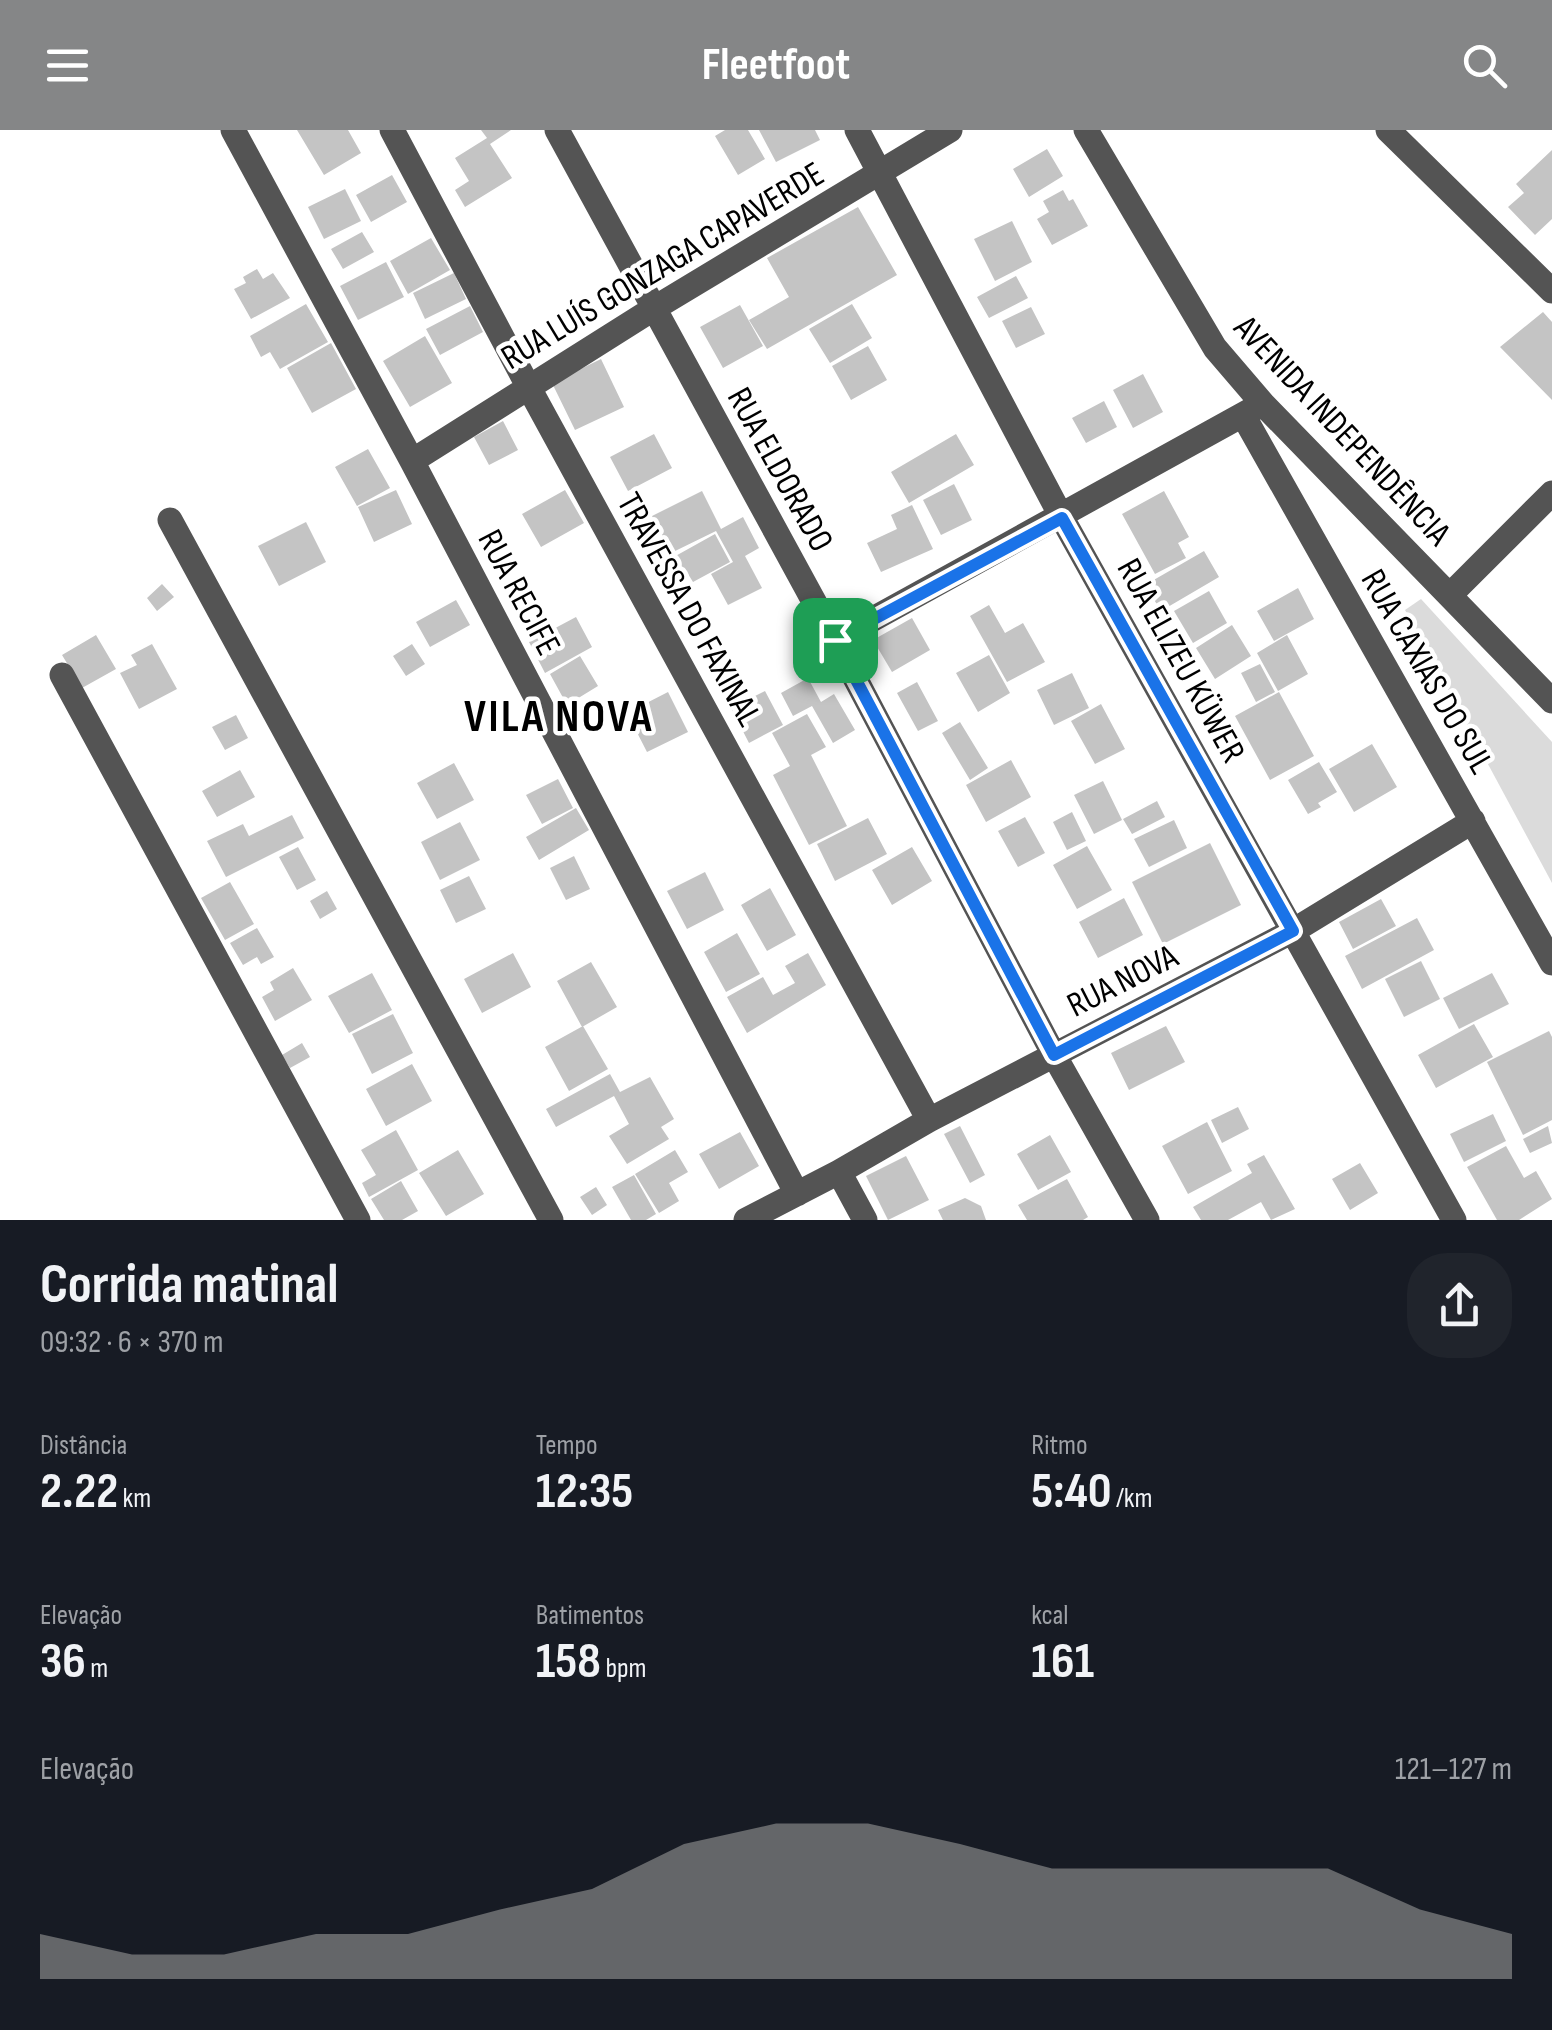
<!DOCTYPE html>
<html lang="pt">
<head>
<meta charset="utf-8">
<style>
	body { margin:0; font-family:"Sofia Sans Condensed",sans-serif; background:#20242c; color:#f1f3f6; height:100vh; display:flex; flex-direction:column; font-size:38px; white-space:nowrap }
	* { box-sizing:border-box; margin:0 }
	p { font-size:32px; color:#9ea1a6 }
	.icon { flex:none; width:55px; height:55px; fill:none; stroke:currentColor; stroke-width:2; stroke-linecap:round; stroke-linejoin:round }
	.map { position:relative; height:1090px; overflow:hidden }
	.drawer { display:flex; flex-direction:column; background:#171b24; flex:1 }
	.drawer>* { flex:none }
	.pin { position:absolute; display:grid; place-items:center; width:85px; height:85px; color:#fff; margin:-42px; border-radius:20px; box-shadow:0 5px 15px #0006 }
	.round { display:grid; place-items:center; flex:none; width:105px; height:105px; border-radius:40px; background:#20242c }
	.summary { display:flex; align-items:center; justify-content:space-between; height:170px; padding:0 40px }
	h1 { font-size:55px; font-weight:700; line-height:75px }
	.metrics { display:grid; grid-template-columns:repeat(3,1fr); gap:15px; height:170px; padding:10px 40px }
	.metrics div { display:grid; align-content:center }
	.metrics b { font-size:50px; font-weight:700 }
	.metrics small { font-size:28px; font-weight:400 }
	.metrics p { font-size:28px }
	.chart { height:280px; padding:20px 40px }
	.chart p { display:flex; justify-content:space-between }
	.chart svg { width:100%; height:180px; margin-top:10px; fill:#858687; opacity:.7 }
	header { display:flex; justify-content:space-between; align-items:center; height:130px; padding:0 40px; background:#858687; color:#fff; font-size:45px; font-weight:700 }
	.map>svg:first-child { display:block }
</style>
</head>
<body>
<header><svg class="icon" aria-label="menu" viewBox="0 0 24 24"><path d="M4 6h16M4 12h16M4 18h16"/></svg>Fleetfoot<svg class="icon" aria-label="search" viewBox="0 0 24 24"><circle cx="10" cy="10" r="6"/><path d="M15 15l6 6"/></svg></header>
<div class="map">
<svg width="1552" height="1090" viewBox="0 0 1552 1090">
	<rect width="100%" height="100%" fill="#fff"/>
	<path fill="#dbdbdb" d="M1421 469 1552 612V753L1405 480Z"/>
	<path fill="#c4c4c4" d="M297 0H348L361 23 324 45Z
		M481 0H511L490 14 512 48 465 77 455 60 469 51 455 28 487 8Z
		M725 0H748L765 29 738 45 715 6Z
		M759 0H815L820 10 776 32Z
		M1047 19 1063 46 1029 67 1013 39Z
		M1552 20V89L1535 105 1508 77 1524 63 1516 54Z
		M392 45 407 72 371 92 356 65Z
		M345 59 361 91 324 109 308 77Z
		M1063 60 1069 71 1073 69 1088 96 1052 115 1037 89 1049 82 1043 71Z
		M858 77 897 145 767 219 749 190 789 167 767 128Z
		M1012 91 1032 132 995 151 974 109Z
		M362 102 374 122 343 139 331 119Z
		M431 108 450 140 408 164 390 131Z
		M386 132 404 167 358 190 340 156Z
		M257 139 263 149 273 143 290 168 251 189 234 159 246 153 243 147Z
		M454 143 466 169 425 189 413 163Z
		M1016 146 1028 168 989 188 977 167Z
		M306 174 328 212 280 239 270 222 261 227 250 206Z
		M852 174 872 208 830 233 809 199Z
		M740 175 763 216 723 238 700 197Z
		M470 176 483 202 440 225 426 199Z
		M1031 177 1045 204 1016 218 1002 191Z
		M1543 182 1552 192V270L1500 217Z
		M425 206 452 253 410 277 383 231Z
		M331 213 356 259 312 283 287 238Z
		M868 216 887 250 851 270 832 236Z
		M601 229 624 277 575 300 552 253Z
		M1143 244 1163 282 1133 298 1113 260Z
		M1104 271 1117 297 1086 313 1072 288Z
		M503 291 518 320 489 335 474 307Z
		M654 304 672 338 628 361 610 327Z
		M956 304 974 335 909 373 891 342Z
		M368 319 390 358 357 376 335 337Z
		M954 354 972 390 941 405 923 370Z
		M396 360 412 394 374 412 358 377Z
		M565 360 584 393 541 417 522 384Z
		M702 361 721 399 743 387 759 418 745 426 762 458 728 475 711 444 733 432 716 401 671 423 652 386Z
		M1164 361 1189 407 1178 413 1186 428 1155 444 1122 384Z
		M912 375 933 419 881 442 867 413 897 399 891 385Z
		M306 392 326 432 279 456 258 416Z
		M715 404 730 432 693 452 685 439 661 452 654 438Z
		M1204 421 1219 447 1161 481 1145 455Z
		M162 454 174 467 157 481 147 468Z
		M1298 458 1314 489 1274 511 1257 481Z
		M1209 461 1227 493 1193 513 1174 481Z
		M456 470 470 495 430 517 416 492Z
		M989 475 1005 503 1023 493 1045 532 1007 552 970 486Z
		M576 487 592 517 545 543 529 512Z
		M912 488 930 520 892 542 873 510Z
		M1232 495 1251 526 1215 549 1196 518Z
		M96 505 116 539 82 558 62 525Z
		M1287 505 1308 544 1278 561 1257 523Z
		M152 514 177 559 139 579 120 543 137 535 131 525Z
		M412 514 425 534 406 546 393 526Z
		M989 525 1010 563 978 582 956 543Z
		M580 526 598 556 567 575 550 544Z
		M1260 534 1275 562 1256 572 1241 543Z
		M1072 543 1089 578 1054 595 1037 560Z
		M808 548 821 572 834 564 855 600 833 613 812 576 793 586 781 563Z
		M917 552 938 591 918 601 897 563Z
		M765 561 783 595 749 613 731 578Z
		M668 562 688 602 647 622 627 583Z
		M1279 562 1314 626 1270 650 1235 586Z
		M1101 574 1125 619 1095 634 1071 591Z
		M807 584 826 617 811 625 847 696 809 715 773 645 790 636 772 603Z
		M236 585 248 608 225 620 212 597Z
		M960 592 988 638 970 650 942 603Z
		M1372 614 1397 657 1354 682 1329 639Z
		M1011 630 1031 667 986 692 966 655Z
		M1319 632 1337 662 1318 673 1321 677 1308 684 1288 650Z
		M454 633 474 670 437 689 417 653Z
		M240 640 255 667 217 687 202 661Z
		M558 649 573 678 542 694 526 665Z
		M1103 651 1122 690 1094 704 1074 665Z
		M1157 671 1165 687 1132 704 1123 689Z
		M576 678 589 700 539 730 526 707Z
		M1072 682 1086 711 1067 720 1053 692Z
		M292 685 304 708 226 747 207 711 243 694 249 706Z
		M1025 687 1045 723 1018 737 998 701Z
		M868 688 887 724 835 751 817 714Z
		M1174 690 1187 718 1149 737 1134 709Z
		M460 692 480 730 440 750 421 712Z
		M1210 713 1241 775 1163 814 1132 752Z
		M1087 716 1112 760 1077 779 1053 735Z
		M298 717 316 750 297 760 279 727Z
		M912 717 932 751 892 775 872 740Z
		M574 726 590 759 566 770 550 738Z
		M705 742 724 780 687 799 667 761Z
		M469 746 486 779 456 793 440 760Z
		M230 752 254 794 225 810 201 768Z
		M770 758 796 805 767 821 741 775Z
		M327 761 337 779 320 789 310 771Z
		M1124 768 1143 805 1098 828 1079 792Z
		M1381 769 1396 796 1353 819 1339 792Z
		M1417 788 1434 820 1362 859 1345 826Z
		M257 798 274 827 261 834 257 827 243 835 230 813Z
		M737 803 760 844 726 862 704 822Z
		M513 823 531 857 482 883 464 849Z
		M808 823 826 855 747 903 727 867 763 847 773 865 795 853 785 836Z
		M1421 831 1440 869 1404 887 1385 849Z
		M591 832 617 877 582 897 557 851Z
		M293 838 312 870 275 891 262 867 274 860 270 852Z
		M372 843 392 880 349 903 328 866Z
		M1492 843 1509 874 1459 899 1443 868Z
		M393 884 413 923 372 944 352 904Z
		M1474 894 1493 927 1436 958 1418 925Z
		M583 896 608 939 569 961 545 917Z
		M1166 896 1185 932 1129 960 1111 923Z
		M1549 901 1552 907V990L1523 1005 1487 932Z
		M302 913 310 927 290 938 282 925Z
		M412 934 432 971 386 996 366 959Z
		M610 944 620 962 650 947 674 989 661 997 669 1009 627 1034 609 1006 629 994 614 966 556 997 546 979Z
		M1238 977 1249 999 1222 1013 1211 990Z
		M1493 984 1506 1011 1464 1032 1450 1004Z
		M1207 992 1232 1041 1188 1064 1162 1016Z
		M960 996 985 1045 970 1053 944 1004Z
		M1548 996 1552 1013 1530 1023 1523 1009Z
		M396 1000 418 1040 369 1067 362 1053 376 1045 361 1020Z
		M740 1002 759 1036 719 1059 699 1024Z
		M1050 1005 1071 1042 1038 1060 1017 1024Z
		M1506 1016 1524 1048 1536 1041 1552 1069 1519 1090H1497L1467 1037Z
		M458 1020 484 1064 446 1086 419 1043Z
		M675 1020 688 1042 669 1053 679 1071 659 1083 635 1044Z
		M1264 1025 1295 1079 1271 1090 1261 1072 1228 1090H1201L1193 1077 1252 1043 1247 1034Z
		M906 1026 929 1070 888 1090 866 1046Z
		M1360 1033 1378 1063 1350 1080 1332 1049Z
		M634 1045 656 1084 646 1090H631L612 1057Z
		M1067 1049 1088 1087 1083 1090H1027L1018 1075Z
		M401 1051 418 1081 402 1090H384L371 1069Z
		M596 1057 607 1075 592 1085 580 1067Z
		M965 1068 981 1076 986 1090H943L938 1080Z"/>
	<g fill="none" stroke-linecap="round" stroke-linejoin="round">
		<path stroke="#545454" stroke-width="25" d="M233 0 412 331 797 1064
			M392 0 528 256 929 990
			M557 0 835 510 1054 925 1147 1090
			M857 0 1062 388 1454 1090
			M1086 0 1215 218 1263 274 1552 571
			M1388 0 1552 161
			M1243 285 1552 833
			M412 331 653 179 950 0
			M170 390 551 1090
			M1450 465 1552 363
			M835 510 1255 278
			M62 545 358 1090
			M839 1042 865 1090
			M746 1090 839 1042 929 990 1293 801 1473 691"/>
	</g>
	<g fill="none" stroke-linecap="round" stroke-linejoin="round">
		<g stroke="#fff" stroke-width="20">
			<path id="route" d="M1062 388 1293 801 1054 925 835 510Z"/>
		</g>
		<use href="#route" stroke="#1a73e8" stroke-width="12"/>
	</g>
	<g text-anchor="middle" stroke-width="9" stroke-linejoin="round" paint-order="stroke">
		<g font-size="35" fill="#000" stroke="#fff">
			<text transform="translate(662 135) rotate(-31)" y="12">RUA LUÍS GONZAGA CAPAVERDE</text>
			<text transform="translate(1343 300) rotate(47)" y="12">AVENIDA INDEPENDÊNCIA</text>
			<text transform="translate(781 339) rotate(61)" y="12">RUA ELDORADO</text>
			<text transform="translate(520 462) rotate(62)" y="12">RUA RECIFE</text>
			<text transform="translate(690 479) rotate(61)" y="12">TRAVESSA DO FAXINAL</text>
			<text transform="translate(1182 530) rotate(61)" y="12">RUA ELIZEU KÜWER</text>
			<text transform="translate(1428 541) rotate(60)" y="12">RUA CAXIAS DO SUL</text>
			<text transform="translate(1122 850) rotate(-27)" y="12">RUA NOVA</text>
		</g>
		<g font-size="45" font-weight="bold" letter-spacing="2.5" fill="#000" stroke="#fff">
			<text x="559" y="601">VILA NOVA</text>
		</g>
	</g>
</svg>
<div class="pin" style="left:835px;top:510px;background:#1e9e55"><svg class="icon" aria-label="arrive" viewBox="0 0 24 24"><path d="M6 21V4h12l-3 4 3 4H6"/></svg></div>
</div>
<section class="drawer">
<div class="summary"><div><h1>Corrida matinal</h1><p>09:32 · 6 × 370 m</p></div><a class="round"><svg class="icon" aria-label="share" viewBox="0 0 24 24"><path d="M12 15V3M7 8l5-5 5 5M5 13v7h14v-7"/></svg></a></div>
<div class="metrics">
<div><p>Distância</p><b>2.22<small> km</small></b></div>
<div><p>Tempo</p><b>12:35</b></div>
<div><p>Ritmo</p><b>5:40<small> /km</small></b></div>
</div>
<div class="metrics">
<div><p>Elevação</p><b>36<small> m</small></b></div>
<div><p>Batimentos</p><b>158<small> bpm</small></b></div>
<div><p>kcal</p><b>161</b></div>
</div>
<div class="chart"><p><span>Elevação</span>121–127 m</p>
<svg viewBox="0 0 160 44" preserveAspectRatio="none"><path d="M0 44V33L10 38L20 38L30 33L40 33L50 27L60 22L70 11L80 6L90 6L100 11L110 17L120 17L130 17L140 17L150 27L160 33V44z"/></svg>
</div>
</section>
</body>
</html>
